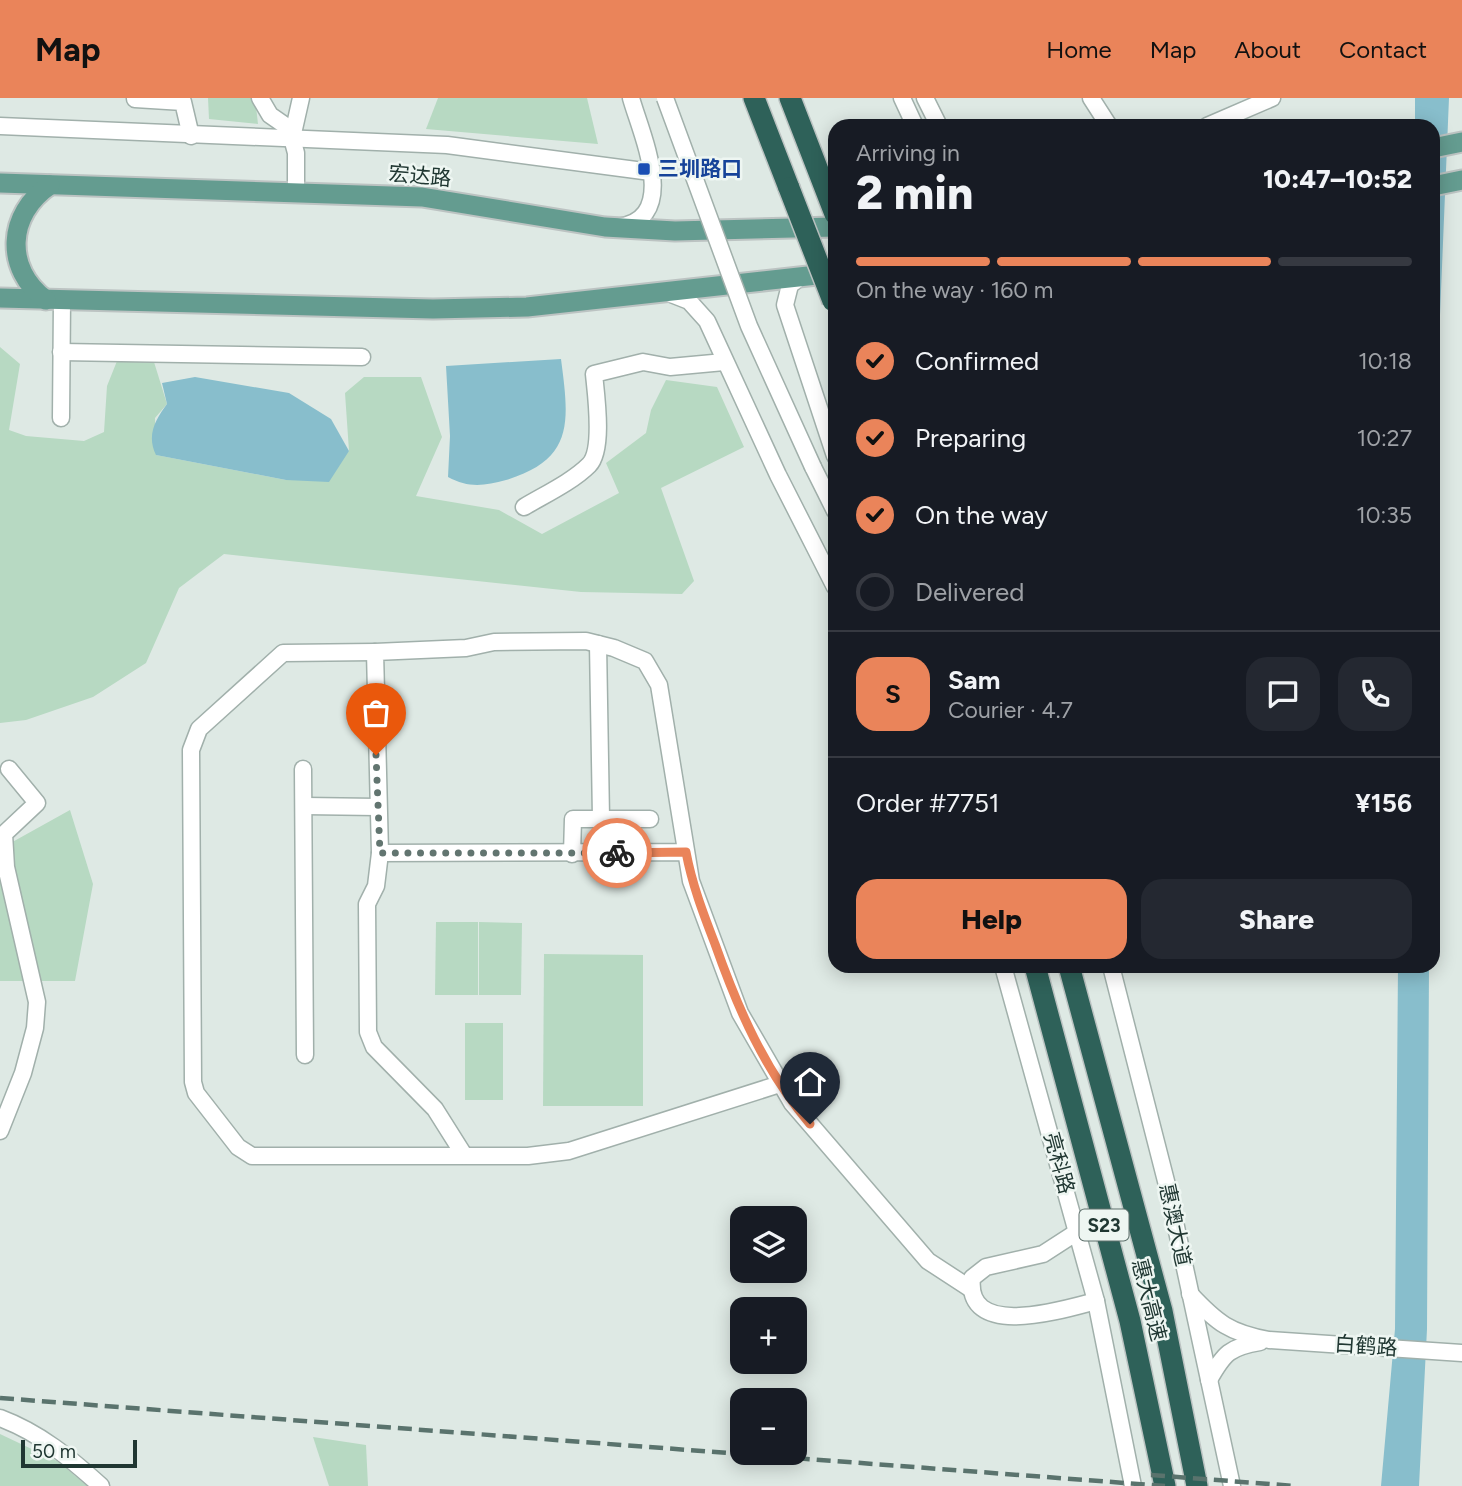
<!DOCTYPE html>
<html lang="en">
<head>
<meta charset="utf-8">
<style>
  body { margin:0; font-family:Figtree,"Noto Sans SC",sans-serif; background:#242831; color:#f1f3f6; height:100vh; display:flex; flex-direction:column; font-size:26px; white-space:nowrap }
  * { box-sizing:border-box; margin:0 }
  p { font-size:23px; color:#9ea1a6 }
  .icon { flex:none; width:38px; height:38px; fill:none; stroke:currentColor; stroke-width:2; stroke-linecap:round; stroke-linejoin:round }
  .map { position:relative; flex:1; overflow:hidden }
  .drawer { position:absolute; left:828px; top:21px; width:612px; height:854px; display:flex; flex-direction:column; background:#171b24; border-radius:21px; box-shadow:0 4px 18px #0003 }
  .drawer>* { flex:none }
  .tools { position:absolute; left:730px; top:1108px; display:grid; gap:14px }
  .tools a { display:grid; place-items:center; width:77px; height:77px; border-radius:14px; background:#171b24; box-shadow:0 4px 18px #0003; font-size:35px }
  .scale { position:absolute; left:21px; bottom:18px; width:116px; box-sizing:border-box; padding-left:7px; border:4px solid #203732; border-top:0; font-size:19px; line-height:24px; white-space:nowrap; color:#203732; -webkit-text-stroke:5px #eef6f2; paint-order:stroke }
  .pin { position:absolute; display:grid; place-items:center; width:60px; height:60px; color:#fff; margin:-72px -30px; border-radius:50% 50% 50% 0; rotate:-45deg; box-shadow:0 0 7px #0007 }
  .pin .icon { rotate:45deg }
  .courier { position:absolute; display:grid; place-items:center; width:70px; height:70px; margin:-35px; border:5px solid #ea845a; border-radius:50%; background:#fff; color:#222; box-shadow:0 2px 9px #0007 }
  .headline em { font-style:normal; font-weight:800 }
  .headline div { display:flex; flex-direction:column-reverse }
  .headline { display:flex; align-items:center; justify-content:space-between; height:119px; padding:0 28px }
  h1 { font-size:46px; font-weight:800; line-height:52px }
  .bar { display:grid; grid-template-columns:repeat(4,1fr); gap:10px 7px; align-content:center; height:84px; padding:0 28px }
  .bar i { height:9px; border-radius:5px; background:#363941 }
  .bar .current { background:#ea845a }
  .bar p { grid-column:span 4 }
  .line { display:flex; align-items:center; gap:18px; padding:0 28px; border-top:2px solid #363941 }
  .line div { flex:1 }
  .round { display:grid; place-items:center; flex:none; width:74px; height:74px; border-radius:21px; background:#242831 }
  ol { padding:0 28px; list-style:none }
  li { display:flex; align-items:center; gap:21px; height:77px }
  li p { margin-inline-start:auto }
  li .icon { padding:7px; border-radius:50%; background:#ea845a; color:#111; stroke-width:4 }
  li:last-child { color:#9ea1a6 }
  li i { width:38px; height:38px; border:4px solid #363941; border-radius:50% }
  .button { display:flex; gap:14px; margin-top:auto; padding:14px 28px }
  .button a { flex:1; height:80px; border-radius:21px; background:#ea845a; color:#111; font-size:28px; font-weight:800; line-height:80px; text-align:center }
  .button a+a { background:#242831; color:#f1f3f6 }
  header { display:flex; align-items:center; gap:42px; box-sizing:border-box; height:98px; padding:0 35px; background:#ea845a; color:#111 }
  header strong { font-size:33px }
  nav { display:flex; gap:38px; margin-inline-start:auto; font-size:24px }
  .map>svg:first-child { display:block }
  .green { fill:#b7d9c2 }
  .water { fill:#88becc }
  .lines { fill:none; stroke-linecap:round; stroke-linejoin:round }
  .minor-casing { stroke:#a1b0ab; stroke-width:19 }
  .major-casing { stroke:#bcc3c2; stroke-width:23 }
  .highway-casing { stroke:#bcc3c2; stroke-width:24 }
  .minor { stroke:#fff; stroke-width:16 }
  .major { stroke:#649c90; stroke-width:19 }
  .highway { stroke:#2e6159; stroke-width:21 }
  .rail { stroke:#5a736d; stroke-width:4.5; stroke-dasharray:14 7; stroke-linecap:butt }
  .minor-bridge-casing { stroke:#a1b0ab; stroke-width:19; stroke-linecap:butt }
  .highway-bridge-casing { stroke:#bcc3c2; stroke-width:24; stroke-linecap:butt }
  .minor-bridge { stroke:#fff; stroke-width:16 }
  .highway-bridge { stroke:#2e6159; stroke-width:21 }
  .done { stroke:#627570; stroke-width:7; stroke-dasharray:0 12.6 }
  .route { stroke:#ea845a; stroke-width:9 }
  .transit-dot { fill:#1a4fb4; stroke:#eef6f2; stroke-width:2.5 }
  .labels { text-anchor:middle; stroke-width:5; stroke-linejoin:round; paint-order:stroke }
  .shield { fill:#eef6f2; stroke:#5e706c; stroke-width:2 }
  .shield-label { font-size:19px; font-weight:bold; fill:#203732 }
  .transit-label { font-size:21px; font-weight:bold; fill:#164399; stroke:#eef6f2; text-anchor:start }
  .street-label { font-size:21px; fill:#203732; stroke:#eef6f2 }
</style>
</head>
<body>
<header>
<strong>Map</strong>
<nav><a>Home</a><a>Map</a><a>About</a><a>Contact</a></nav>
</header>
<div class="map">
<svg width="1462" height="1388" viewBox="0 0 1462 1388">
  <rect width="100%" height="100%" fill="#dee9e4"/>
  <g class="green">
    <polygon points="208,0 255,0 258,26 209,21"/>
    <polygon points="438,0 587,0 598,46 426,31"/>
    <polygon points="0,249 20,266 9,332 26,338 84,343 104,334 107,288 117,263 134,259 154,264 167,306 155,320 156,357 286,382 349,353 345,295 364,279 421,279 442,339 416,398 499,412 542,436 619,395 606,365 646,335 651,312 666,282 717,289 744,349 661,390 694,483 682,496 581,494 224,456 179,490 146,565 93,599 26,622 0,625"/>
    <polygon points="70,712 93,786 75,883 0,883 0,745 7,747"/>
    <polygon points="436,824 478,824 478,897 435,897"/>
    <polygon points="479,824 522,825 521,897 479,897"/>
    <polygon points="544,856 643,857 643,1008 543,1008"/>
    <rect x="465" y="925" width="38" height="77"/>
    <polygon points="0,1336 59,1364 87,1388 0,1388"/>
    <polygon points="313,1339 366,1347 368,1388 329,1388"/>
  </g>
  <g class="water">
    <polygon points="1415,0 1449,0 1433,386 1433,28 1415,28"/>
    <path d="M 561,261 C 569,323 575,361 506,382 C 484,388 468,390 448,379 L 450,338 L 446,268 Z"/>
    <path d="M 195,279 L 289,295 L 331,321 L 349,353 L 329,384 L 286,382 L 156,357 C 146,337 156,321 167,306 L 162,285 Z"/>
    <polygon points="1398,868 1429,868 1427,1231 1419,1388 1381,1388 1395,1231"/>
  </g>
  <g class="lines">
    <defs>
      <g id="minor">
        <polyline points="260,0 270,17 293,33"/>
        <polyline points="902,0 915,28"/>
        <polyline points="925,0 939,28"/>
        <polyline points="1091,0 1109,28"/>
        <polyline points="135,1 183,4 191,38"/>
        <polyline points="0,28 447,47 651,74"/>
        <polyline points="1207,28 1272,0"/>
        <polyline points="296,96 296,55 292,40 301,0"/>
        <path d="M 618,129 C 681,121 641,36 631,0"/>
        <polyline points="802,178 790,187 785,207 835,358"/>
        <polyline points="666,194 689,203 707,223 778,377 835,489"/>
        <polyline points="61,254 362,259"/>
        <polyline points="61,320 62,202"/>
        <polyline points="813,369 835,413"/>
        <path d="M 524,409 C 544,397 572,384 589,367 C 604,352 596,297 594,276 L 643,264 L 670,269 L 724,264"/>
        <polyline points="598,546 601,720"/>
        <polyline points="375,554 283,555 199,631 191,652 193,984 196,995 238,1049 252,1058 528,1058 569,1053 780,986"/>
        <polyline points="303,671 305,957"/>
        <polyline points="305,708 377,709"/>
        <polyline points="686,754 380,755 375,554 466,550 494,544 586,543 614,550 645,563 659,587 691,783 740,915 792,1005 928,1163 971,1191"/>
        <polyline points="380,755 376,788 367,806 368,934 374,949 435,1011 464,1057"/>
        <polyline points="572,756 573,721 650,721"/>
        <polyline points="1003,868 1096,1203 1133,1388"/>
        <polyline points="1111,868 1167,1087 1232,1388"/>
        <polyline points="0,1033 23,975 35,930 37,904 6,769 4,736 37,705 9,671"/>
        <path d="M 1077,1134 L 1043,1156 L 986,1169 L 972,1180 C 965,1242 1062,1212 1096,1203"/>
        <path d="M 1190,1196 C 1217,1225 1230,1235 1269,1242 L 1462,1255"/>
        <path d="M 1209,1282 C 1224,1255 1230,1249 1260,1244"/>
        <path d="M 0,1320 C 40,1335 70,1360 101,1388"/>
      </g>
      <g id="major">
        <polyline points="1433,50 1462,44"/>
        <polyline points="0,85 422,99 605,129 675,133 835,129"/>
        <polyline points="1433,88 1462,82"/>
        <polyline points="0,200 433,211 527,209 835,175"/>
        <path d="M 46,202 C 4,171 7,116 50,87"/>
      </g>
      <g id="highway">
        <polyline points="754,0 789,90"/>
        <polyline points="790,0 835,116"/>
        <polyline points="1035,868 1130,1223 1165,1388"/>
        <polyline points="1069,868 1162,1213 1197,1388"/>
      </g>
    </defs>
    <use href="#minor" class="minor-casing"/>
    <use href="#major" class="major-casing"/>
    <use href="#highway" class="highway-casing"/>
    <use href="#minor" class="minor"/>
    <use href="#major" class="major"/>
    <use href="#highway" class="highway"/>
    <g class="rail">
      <polyline points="0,1300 1165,1388"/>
      <polyline points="1151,1377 1295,1388"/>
    </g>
    <defs>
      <polyline id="minor-bridge" points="665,0 749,228 813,369"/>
      <polyline id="highway-bridge" points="789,90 833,203"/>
    </defs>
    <use href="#minor-bridge" class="minor-bridge-casing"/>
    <use href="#highway-bridge" class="highway-bridge-casing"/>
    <use href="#minor-bridge" class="minor-bridge"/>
    <use href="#highway-bridge" class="highway-bridge"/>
  </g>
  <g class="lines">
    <polyline class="done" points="376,657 380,755 617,755"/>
    <path class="route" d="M 617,755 L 686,754 C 692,786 703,815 715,846 C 738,911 765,973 810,1026"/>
  </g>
  <rect class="transit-dot" x="637" y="64" width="14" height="14" rx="3.5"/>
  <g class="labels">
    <rect class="shield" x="1079.5" y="1111.5" width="49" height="31" rx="5"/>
    <g class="shield-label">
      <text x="1104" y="1134">S23</text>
    </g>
    <g class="transit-label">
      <text x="658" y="78">三圳路口</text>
    </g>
    <g class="street-label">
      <text transform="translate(420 78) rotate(5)" y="7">宏达路</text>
      <text transform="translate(1059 1065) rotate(75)" y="7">亮科路</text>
      <text transform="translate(1175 1127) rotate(78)" y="7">惠澳大道</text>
      <text transform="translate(1149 1202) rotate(76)" y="7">惠大高速</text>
      <text transform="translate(1366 1248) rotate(4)" y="7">白鹤路</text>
    </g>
  </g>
</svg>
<div class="tools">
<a><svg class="icon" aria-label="layers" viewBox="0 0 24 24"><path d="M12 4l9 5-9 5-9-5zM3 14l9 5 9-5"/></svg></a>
<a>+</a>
<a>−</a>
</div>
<div class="scale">50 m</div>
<div class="pin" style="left:376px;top:657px;background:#ea580c"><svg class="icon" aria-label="bag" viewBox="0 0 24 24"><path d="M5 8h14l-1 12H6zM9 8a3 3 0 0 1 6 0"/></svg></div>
<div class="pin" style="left:810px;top:1026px;background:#1f2937"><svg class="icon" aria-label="home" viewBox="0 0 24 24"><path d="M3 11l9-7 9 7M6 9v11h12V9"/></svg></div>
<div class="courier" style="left:617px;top:755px"><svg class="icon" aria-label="bike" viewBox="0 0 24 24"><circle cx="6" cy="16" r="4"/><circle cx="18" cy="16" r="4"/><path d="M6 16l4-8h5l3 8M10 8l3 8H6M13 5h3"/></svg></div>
<section class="drawer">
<div class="headline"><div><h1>2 min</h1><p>Arriving in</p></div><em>10:47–10:52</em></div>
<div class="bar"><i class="current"></i><i class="current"></i><i class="current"></i><i></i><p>On the way · 160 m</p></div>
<ol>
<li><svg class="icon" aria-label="check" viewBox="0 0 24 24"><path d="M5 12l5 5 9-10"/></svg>Confirmed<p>10:18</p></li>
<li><svg class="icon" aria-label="check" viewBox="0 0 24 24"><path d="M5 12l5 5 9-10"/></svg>Preparing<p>10:27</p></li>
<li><svg class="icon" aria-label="check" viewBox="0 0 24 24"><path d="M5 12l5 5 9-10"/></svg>On the way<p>10:35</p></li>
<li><i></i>Delivered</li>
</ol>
<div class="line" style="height:126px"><b class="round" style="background:#ea845a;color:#111">S</b><div><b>Sam</b><p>Courier · 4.7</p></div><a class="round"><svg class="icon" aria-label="chat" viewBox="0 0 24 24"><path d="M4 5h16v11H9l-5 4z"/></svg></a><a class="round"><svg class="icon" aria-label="phone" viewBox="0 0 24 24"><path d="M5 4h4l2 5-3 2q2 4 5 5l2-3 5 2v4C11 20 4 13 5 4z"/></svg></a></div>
<div class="line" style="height:91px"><div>Order #7751</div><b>¥156</b></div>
<div class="button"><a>Help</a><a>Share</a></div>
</section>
</div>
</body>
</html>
